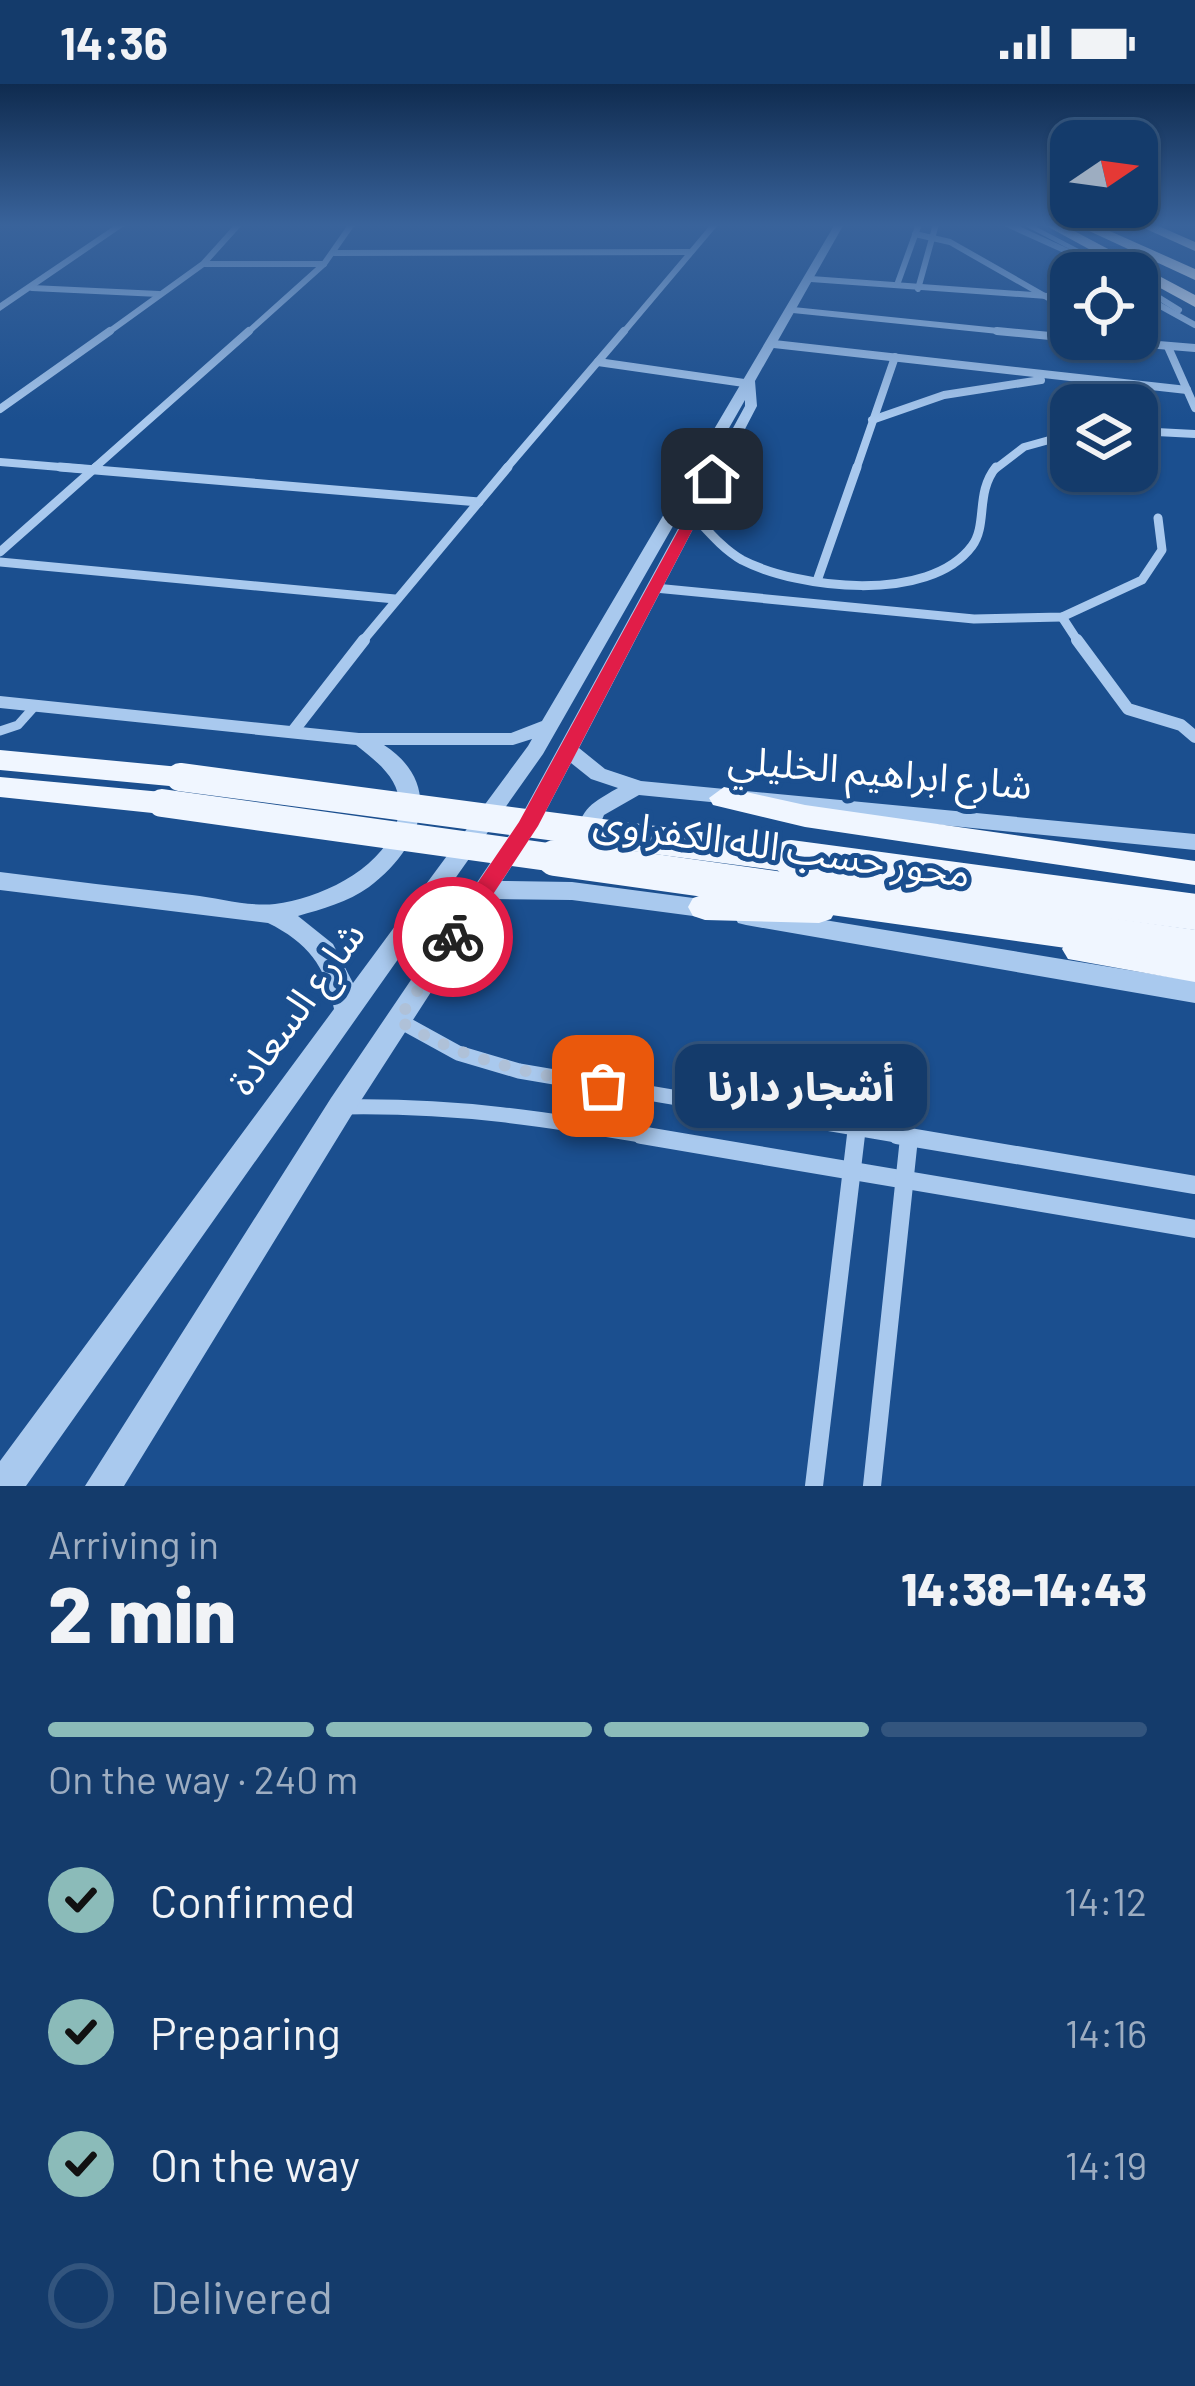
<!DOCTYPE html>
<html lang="en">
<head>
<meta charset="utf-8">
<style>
  body { margin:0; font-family:Barlow,"Noto Sans Arabic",sans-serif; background:#1d4271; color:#f1f3f6; height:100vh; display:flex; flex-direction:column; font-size:45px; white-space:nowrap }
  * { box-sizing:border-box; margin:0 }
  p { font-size:39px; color:#9dadc1 }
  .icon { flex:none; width:66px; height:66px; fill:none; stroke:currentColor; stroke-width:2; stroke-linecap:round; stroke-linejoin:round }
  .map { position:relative; height:1402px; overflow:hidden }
  .drawer { display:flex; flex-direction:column; background:#143b6b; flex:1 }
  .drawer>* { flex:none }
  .needle { width:78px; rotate:77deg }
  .buttons { position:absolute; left:1050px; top:36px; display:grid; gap:24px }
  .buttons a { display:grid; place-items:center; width:108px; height:108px; border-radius:24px; background:#143b6b; box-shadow:0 3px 9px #0004,0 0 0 3px #33557e; font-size:60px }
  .pin { position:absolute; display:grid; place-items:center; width:102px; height:102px; color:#fff; margin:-51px; border-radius:24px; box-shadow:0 6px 18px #0006 }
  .courier { position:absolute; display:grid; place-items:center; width:120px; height:120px; margin:-60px; border:9px solid #e11d48; border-radius:50%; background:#fff; color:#222; box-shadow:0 3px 15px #0007 }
  .bubble { position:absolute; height:84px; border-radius:24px; background:#143b6b; box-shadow:0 3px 9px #0004,0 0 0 3px #33557e; font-size:39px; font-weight:800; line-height:84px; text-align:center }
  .head em { font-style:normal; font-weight:800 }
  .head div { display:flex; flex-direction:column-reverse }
  .head { display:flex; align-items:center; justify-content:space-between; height:204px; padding:0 48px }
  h1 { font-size:78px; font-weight:800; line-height:90px }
  .bar { display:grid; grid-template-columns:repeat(4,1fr); gap:18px 12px; align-content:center; height:144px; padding:0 48px }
  .bar i { height:15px; border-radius:9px; background:#33557e }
  .bar .on { background:#8bbbb9 }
  .bar p { grid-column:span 4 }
  ol { padding:0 48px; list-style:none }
  li { display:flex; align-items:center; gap:36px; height:132px }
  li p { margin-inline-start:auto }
  li .icon { padding:12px; border-radius:50%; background:#8bbbb9; color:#111; stroke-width:4 }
  li:last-child { color:#9dadc1 }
  li i { width:66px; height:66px; border:6px solid #33557e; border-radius:50% }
  .status { display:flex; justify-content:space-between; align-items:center; height:84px; padding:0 60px; background:#143b6b; direction:ltr }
  .status svg { height:33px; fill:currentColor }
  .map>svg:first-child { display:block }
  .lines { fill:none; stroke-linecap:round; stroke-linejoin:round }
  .service-far1 { stroke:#a9c9ee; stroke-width:4.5 }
  .service { stroke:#a9c9ee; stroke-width:9 }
  .minor-far5 { stroke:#a9c9ee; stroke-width:6 }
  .minor-far4 { stroke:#a9c9ee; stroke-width:8 }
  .minor-far3 { stroke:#a9c9ee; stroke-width:9 }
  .minor-far2 { stroke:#a9c9ee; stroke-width:12 }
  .minor-far1 { stroke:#a9c9ee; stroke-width:15 }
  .minor { stroke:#a9c9ee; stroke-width:18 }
  .tertiary { fill:#a9c9ee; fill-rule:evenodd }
  .primary { fill:#f0f6ff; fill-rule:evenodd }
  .trunk { fill:#f8faff; fill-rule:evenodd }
  .motorway { fill:#fff; fill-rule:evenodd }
  .primary-bridge-far1 { stroke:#f0f6ff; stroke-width:28 }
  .primary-bridge { stroke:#f0f6ff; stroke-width:36 }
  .route { fill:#e11d48 }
  .done { stroke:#afc1d8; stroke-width:12; stroke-dasharray:0 21.6 }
  .labels { text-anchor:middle; stroke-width:10; stroke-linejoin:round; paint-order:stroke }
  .street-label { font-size:39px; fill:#fff; stroke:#1b4f8f }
</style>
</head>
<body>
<div class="status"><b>14:36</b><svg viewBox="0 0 49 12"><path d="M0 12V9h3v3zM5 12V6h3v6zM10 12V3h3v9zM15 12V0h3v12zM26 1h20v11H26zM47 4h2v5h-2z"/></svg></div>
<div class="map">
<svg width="1195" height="1402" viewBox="0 0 1195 1402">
  <rect width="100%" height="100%" fill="#1b4f8f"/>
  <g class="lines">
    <polyline class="service-far1" points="1026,140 1120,189"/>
    <polyline class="service" points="0,647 18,641 35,622"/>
    <g class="minor-far5">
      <polyline points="1007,140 1115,189"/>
      <polyline points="915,150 950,158 1071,227"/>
      <polyline points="334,169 689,168"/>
      <polyline points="205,180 324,180"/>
      <polyline points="811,195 1047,212"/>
      <polyline points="1137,200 1179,226"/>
      <polyline points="897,201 919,140"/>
      <polyline points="32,204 159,210"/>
      <polyline points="918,205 936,140"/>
      <polyline points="1137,209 1195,241"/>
      <polyline points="793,226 1027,250"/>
      <polyline points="106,250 203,180 239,140"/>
      <polyline points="246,250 324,180 352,140"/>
      <polyline points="622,250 715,140"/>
    </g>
    <g class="minor-far4">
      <polyline points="997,247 1071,254"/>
      <polyline points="1086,255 1195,264"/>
      <polyline points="774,260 1187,306"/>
      <polyline points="1168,263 1195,324"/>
      <polyline points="598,278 751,300"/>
      <polyline points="0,325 110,247"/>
      <polyline points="872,336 944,311 1041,296"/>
      <polyline points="1137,347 1195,350"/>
      <polyline points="0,378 96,386"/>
      <polyline points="92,386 249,247"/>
      <polyline points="505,386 624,247"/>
      <polyline points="856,386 895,273"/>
      <polyline points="994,386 1024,363 1071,350"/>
    </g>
    <g class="minor-far3">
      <polyline points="60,383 479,418"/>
      <path d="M 694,432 C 709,448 723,465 742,476 C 798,505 929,520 972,462 C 988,440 975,409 996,383"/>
      <polyline points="0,468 96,383"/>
      <polyline points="0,478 395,515"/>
      <polyline points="817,497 857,383"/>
      <polyline points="655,504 974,535 1062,533 1142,496 1162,466 1158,434"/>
      <polyline points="1062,533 1079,559"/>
      <polyline points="361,559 508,383"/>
    </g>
    <g class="minor-far2">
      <polyline points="1077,556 1128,625 1181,641 1195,653"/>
      <polyline points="294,646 364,556"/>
    </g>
    <g class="minor-far1">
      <polyline points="398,936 458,969 519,987 914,1054"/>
      <path d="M 343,1023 C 458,1021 546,1035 659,1054"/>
      <polyline points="856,1054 857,1045"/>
    </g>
    <g class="minor">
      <polyline points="641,1051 1195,1145"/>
      <polyline points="897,1051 1195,1101"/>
      <polyline points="814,1402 856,1051"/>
      <polyline points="872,1402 909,1054"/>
    </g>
    <g class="tertiary">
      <polygon points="117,140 127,140 0,227 0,219"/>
      <path d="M 835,140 L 844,140 L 755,297 L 757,322 L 579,664 L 605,685 L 641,697 L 1195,750 L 1195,766 L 639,711 L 604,731 L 590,765 L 574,765 L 571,759 C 585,724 584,723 618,704 L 591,695 L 571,679 L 538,742 L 502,797 L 572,798 L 716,817 L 724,820 L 728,826 L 724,832 L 716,835 L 572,816 L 491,815 L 351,1032 L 124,1402 L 85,1402 L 331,1014 L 518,738 L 745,322 L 745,316 L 543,670 L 26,1402 L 0,1402 L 0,1377 L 334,925 C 326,882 307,858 268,839 L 0,806 L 0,788 C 64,796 128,804 192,811 C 218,814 250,823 275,820 C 318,815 378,787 395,744 C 410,703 384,683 356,661 L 0,624 L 0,612 L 359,649 L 511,649 L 542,637 ZM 532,655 L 528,662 L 353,899 L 333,860 L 298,832 C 322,825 348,818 369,803 C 419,766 447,702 384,661 L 513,661 Z"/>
      <polygon points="746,823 1195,897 1195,919 746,841 738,839 734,832 738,825"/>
    </g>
    <g class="primary">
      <polygon points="0,666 180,683 195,693 180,703 0,686"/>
      <polygon points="0,693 162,708 173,711 177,719 173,727 162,730 0,713"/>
      <polygon points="724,703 805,721 1195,777 1195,801 805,743 713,721 709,714"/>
      <polygon points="705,810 819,813 831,817 836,826 831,835 819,839 705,836 693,832 688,823 693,814"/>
      <polygon points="1080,851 1195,870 1195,898 1068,875 1062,865 1068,855"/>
    </g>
    <g class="trunk">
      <polygon points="1043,140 1061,140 1195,211 1195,223"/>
      <polygon points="1135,140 1154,140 1195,158 1195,167"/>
    </g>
    <polygon class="motorway" points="1074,140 1094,140 1195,185 1195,196"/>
    <g class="primary-bridge-far1">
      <polyline points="180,693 813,777"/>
      <polyline points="162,719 577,777"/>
    </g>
    <g class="primary-bridge">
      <polyline points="555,774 1195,864"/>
      <polyline points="791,774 1195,828"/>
    </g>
  </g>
  <linearGradient id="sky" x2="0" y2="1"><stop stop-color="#0f2b4f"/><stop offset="0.42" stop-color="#39639b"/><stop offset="1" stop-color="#39639b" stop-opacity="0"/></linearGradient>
  <rect width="1195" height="336" fill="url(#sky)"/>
  <polygon class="route" points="708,392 719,395 538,742 461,859 445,859 445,847 519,738"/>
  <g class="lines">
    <path class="done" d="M 453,853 L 398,936 C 463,977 529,989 603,1002"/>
  </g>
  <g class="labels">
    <g class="street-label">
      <text transform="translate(880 688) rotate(5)" y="14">شارع ابراهيم الخليلي</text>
      <text transform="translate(782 763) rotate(8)" y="14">محور حسب الله الكفراوى</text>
      <text transform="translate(296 924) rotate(-54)" y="14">شارع السعادة</text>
    </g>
  </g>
</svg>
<div class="buttons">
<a><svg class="needle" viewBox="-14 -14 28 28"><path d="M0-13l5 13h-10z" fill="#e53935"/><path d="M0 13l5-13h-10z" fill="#9dadc1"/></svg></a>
<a><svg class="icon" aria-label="locate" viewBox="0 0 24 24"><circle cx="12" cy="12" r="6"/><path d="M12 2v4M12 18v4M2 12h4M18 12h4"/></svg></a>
<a><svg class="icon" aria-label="layers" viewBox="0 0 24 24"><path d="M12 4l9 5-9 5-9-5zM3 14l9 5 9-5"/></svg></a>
</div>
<div class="pin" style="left:603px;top:1002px;background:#ea580c"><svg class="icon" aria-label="bag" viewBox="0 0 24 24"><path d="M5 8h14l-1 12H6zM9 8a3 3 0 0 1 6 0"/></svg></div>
<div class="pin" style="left:712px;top:395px;background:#1f2937"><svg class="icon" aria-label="home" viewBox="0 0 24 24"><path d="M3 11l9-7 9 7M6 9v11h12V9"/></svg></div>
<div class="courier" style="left:453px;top:853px"><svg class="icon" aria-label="bike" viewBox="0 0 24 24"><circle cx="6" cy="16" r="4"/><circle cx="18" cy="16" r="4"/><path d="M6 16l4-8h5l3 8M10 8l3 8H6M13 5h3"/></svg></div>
<div class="bubble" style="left:675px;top:960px;width:252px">أشجار دارنا</div>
</div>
<section class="drawer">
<div class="head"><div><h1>2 min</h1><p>Arriving in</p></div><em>14:38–14:43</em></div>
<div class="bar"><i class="on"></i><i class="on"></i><i class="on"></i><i></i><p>On the way · 240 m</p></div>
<ol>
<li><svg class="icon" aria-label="check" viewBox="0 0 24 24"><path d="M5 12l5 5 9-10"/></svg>Confirmed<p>14:12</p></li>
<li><svg class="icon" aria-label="check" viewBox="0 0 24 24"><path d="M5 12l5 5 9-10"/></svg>Preparing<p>14:16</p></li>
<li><svg class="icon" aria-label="check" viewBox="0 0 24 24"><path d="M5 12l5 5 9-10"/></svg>On the way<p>14:19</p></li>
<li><i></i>Delivered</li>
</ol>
</section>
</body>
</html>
